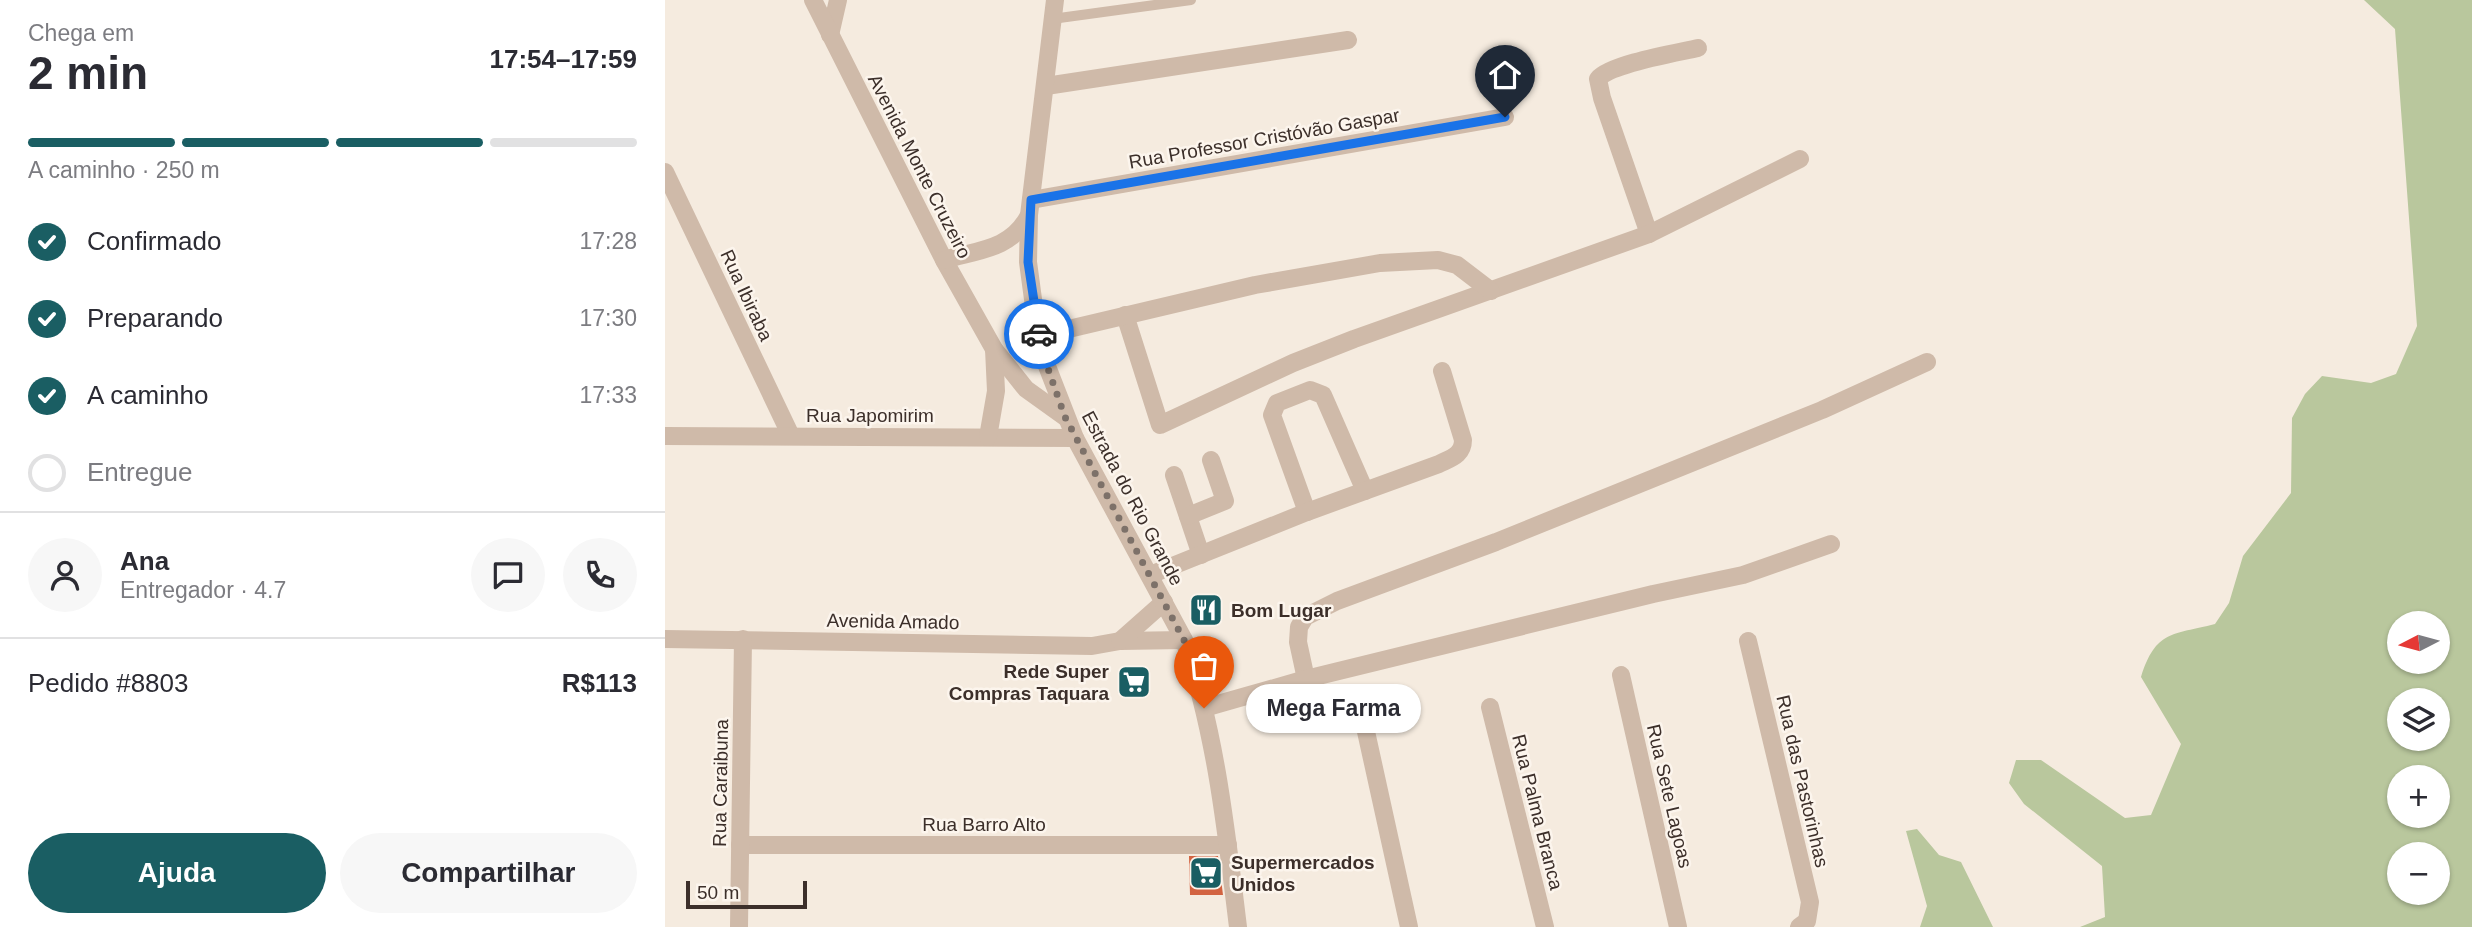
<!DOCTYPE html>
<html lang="pt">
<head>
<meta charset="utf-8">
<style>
  body { margin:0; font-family:Helvetica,sans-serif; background:#f7f7f7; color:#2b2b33; height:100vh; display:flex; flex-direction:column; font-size:26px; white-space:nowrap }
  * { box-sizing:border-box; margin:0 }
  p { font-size:23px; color:#7c7c81 }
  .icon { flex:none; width:38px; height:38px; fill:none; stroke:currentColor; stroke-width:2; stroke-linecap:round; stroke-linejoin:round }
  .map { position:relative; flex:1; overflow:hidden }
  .sheet { display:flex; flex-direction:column; background:#fff; width:665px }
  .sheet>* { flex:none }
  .needle { width:46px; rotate:264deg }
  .buttons { position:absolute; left:1722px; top:611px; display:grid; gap:14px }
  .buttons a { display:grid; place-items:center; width:63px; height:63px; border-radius:50%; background:#fff; box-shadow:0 2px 5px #0004; font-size:35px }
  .scale { position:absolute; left:21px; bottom:18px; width:121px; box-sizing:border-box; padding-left:7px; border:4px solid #3c2f2a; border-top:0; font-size:19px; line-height:24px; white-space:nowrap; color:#3c2f2a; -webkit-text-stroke:5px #fcf5ed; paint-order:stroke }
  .pin { position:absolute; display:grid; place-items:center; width:60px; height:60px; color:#fff; margin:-72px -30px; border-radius:50% 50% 50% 0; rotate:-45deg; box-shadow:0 0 7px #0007 }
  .pin .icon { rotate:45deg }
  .courier { position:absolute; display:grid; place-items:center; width:70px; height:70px; margin:-35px; border:5px solid #1a73e8; border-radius:50%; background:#fff; color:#222; box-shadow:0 2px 9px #0007 }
  .bubble { position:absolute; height:49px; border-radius:24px; background:#fff; box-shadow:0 2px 5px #0004; font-size:23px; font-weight:800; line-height:49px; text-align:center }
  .head em { font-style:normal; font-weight:800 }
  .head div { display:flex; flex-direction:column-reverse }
  .head { display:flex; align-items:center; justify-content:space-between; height:119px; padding:0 28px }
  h1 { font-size:46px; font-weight:800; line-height:52px }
  .bar { display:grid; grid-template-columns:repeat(4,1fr); gap:10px 7px; align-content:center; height:84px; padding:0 28px }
  .bar i { height:9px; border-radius:5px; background:#e1e1e2 }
  .bar .on { background:#1a5e63 }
  .bar p { grid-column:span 4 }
  .line { display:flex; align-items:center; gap:18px; padding:0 28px; border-top:2px solid #e1e1e2 }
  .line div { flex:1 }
  .round { display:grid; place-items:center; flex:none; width:74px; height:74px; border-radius:37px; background:#f7f7f7 }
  ol { padding:0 28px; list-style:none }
  li { display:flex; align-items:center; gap:21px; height:77px }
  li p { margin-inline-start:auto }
  li .icon { padding:7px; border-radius:50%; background:#1a5e63; color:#fff; stroke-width:4 }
  li:last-child { color:#7c7c81 }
  li i { width:38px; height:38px; border:4px solid #e1e1e2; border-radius:50% }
  .button { display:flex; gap:14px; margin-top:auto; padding:14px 28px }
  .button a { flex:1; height:80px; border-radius:42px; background:#1a5e63; color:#fff; font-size:28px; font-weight:800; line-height:80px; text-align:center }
  .button a+a { background:#f7f7f7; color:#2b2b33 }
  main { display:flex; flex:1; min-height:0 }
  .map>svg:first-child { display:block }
  .green { fill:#b9c79d; fill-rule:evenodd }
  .building { fill:#d26341 }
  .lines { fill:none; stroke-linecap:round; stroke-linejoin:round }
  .service { stroke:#cfbaa9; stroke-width:10 }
  .minor { stroke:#cfbaa9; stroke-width:18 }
  .tertiary { stroke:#cfbaa9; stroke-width:18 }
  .done { stroke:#7d7169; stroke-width:7; stroke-dasharray:0 12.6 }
  .route { stroke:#1a73e8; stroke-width:9 }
  .labels { text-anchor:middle; stroke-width:5; stroke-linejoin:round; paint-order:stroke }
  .street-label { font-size:19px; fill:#3c2f2a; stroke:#fcf5ed }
  .poi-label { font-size:19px; font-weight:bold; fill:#3c2f2a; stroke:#fcf5ed; text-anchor:start }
</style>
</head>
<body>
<main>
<section class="sheet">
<div class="head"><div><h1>2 min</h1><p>Chega em</p></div><em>17:54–17:59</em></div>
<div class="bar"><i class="on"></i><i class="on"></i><i class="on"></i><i></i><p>A caminho · 250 m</p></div>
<ol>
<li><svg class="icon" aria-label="check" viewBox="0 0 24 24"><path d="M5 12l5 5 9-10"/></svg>Confirmado<p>17:28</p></li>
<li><svg class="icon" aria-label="check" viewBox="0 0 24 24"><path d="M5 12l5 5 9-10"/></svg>Preparando<p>17:30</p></li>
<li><svg class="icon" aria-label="check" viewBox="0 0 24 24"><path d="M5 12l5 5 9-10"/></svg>A caminho<p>17:33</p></li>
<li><i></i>Entregue</li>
</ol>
<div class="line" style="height:126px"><a class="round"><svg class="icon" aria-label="person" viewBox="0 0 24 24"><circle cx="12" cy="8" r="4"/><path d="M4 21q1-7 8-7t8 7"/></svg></a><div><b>Ana</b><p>Entregador · 4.7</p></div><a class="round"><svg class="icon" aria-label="chat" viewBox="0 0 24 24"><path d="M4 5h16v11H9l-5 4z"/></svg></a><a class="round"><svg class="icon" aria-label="phone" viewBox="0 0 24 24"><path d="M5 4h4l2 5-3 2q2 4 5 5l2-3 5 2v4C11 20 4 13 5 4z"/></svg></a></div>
<div class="line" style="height:91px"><div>Pedido #8803</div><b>R$113</b></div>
<div class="button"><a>Ajuda</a><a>Compartilhar</a></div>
</section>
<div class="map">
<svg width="1807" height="927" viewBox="0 0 1807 927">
  <rect width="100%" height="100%" fill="#f5ebdf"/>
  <g class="green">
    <path d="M 1699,0 L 1807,0 L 1807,927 L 1415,927 L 1440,917 L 1437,866 L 1359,804 L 1344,783 L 1351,760 L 1376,760 L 1460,818 L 1486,815 L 1516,744 L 1476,677 C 1491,630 1507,635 1550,624 L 1564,603 L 1578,556 L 1626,493 L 1627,418 L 1640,394 L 1657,376 L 1706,383 L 1731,374 L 1752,326 L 1730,29 ZM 1734,623 L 1773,623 L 1773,662 L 1734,662 ZM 1734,700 L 1773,700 L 1773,738 L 1734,738 ZM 1734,777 L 1773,777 L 1773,816 L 1734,816 ZM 1734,854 L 1773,854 L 1773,892 L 1734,892 Z"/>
    <polygon points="1252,829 1274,855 1296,862 1328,927 1255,927 1262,906 1241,831"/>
  </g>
  <polygon class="building" points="524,856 553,856 558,895 525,895"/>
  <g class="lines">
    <polyline class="service" points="387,19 526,0"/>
    <g class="minor">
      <polyline points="165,35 173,0"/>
      <polyline points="381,86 683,40"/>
      <polyline points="0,172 126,436"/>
      <polyline points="366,200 840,117"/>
      <path d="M 984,234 L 937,98 L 933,79 C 945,64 1011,53 1033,48"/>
      <polyline points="460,315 495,425 628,363 689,339 984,234 1135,159"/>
      <polyline points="374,336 590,285 715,263 773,260 792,265 826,291"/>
      <polyline points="0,436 410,438"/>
      <polyline points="509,475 536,555"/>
      <polyline points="642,512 607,415 612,403 645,390 658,395 700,491"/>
      <polyline points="523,516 560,501 546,460"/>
      <path d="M 485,575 L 642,512 L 774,464 C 786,458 798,455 798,440 L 777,371"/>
      <polyline points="0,639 427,646 455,641 519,640"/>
      <polyline points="455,641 499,602"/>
      <polyline points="1083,641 1145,902 1142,921 1134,927"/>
      <polyline points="956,675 1013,927"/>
      <polyline points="641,679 633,642 634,627 640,617 672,601 831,542 1157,410 1262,362"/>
      <polyline points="825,707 880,927"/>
      <polyline points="539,708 641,679 988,594 1078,575 1166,544"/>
      <polyline points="700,727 744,927"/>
      <polyline points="75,845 563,845"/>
      <polyline points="74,927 78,639"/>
    </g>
    <g class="tertiary">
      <polyline points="148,0 279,260 329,349 361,389 400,417"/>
      <path d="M 390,0 L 364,215 L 363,262 L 370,314 L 380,361 L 410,438 L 519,640 C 551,734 561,829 573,927"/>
      <path d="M 279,260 C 312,250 345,250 363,217"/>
      <polyline points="323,437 331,391 329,349"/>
    </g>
  </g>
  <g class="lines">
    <polyline class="done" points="374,334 380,360 400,417 519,640 539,708"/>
    <polyline class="route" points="374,334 363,262 366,200 840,117"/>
  </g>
  <defs>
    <symbol id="restaurant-square" viewBox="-11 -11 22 22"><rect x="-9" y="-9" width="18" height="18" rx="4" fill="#1a5e63" stroke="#fcf5ed"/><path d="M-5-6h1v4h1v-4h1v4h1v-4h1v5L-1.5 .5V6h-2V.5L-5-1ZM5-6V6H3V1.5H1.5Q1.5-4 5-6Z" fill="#fff"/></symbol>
    <symbol id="supermarket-square" viewBox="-11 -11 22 22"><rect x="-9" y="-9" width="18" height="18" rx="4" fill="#1a5e63" stroke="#fcf5ed"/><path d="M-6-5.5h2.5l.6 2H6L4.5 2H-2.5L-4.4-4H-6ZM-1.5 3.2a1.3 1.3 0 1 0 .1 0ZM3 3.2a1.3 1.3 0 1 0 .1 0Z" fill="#fff"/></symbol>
  </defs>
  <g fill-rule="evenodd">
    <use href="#restaurant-square" x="522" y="591" width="38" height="38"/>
    <use href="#supermarket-square" x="450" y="663" width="38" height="38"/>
    <use href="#supermarket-square" x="522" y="854" width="38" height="38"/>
  </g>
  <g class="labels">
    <g class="street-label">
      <text transform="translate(599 138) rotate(-10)" y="7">Rua Professor Cristóvão Gaspar</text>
      <text transform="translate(255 166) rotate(63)" y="7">Avenida Monte Cruzeiro</text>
      <text transform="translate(82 295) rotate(65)" y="7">Rua Ibiraba</text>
      <text x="205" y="422">Rua Japomirim</text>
      <text transform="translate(468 498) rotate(62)" y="7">Estrada do Rio Grande</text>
      <text transform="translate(228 621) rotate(1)" y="7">Avenida Amado</text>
      <text transform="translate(1138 781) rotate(77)" y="7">Rua das Pastorinhas</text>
      <text transform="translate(55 783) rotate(-89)" y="7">Rua Caraibuna</text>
      <text transform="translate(1005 796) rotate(77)" y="7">Rua Sete Lagoas</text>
      <text transform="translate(873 812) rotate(76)" y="7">Rua Palma Branca</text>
      <text x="319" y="831">Rua Barro Alto</text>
    </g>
    <g class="poi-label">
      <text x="566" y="617">Bom Lugar</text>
      <text x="444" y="678" text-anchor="end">Rede Super<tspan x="444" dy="22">Compras Taquara</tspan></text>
      <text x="566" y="869">Supermercados<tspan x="566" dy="22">Unidos</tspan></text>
    </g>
  </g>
</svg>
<div class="buttons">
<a><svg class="needle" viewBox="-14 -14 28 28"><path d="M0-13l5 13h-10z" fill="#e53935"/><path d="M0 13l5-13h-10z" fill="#7c7c81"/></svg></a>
<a><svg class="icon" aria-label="layers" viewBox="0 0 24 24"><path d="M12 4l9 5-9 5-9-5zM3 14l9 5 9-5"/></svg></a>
<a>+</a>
<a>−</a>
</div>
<div class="scale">50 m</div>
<div class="pin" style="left:539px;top:708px;background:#ea580c"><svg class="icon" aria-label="bag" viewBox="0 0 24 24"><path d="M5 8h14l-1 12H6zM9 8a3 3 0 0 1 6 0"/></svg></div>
<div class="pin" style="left:840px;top:117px;background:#1f2937"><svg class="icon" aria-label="home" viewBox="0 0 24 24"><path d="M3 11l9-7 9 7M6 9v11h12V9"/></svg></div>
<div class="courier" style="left:374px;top:334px"><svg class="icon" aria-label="car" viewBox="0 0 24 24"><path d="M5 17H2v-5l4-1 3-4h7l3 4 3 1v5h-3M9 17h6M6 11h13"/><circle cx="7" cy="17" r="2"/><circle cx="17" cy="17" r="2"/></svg></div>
<div class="bubble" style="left:581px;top:684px;width:175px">Mega Farma</div>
</div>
</main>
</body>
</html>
